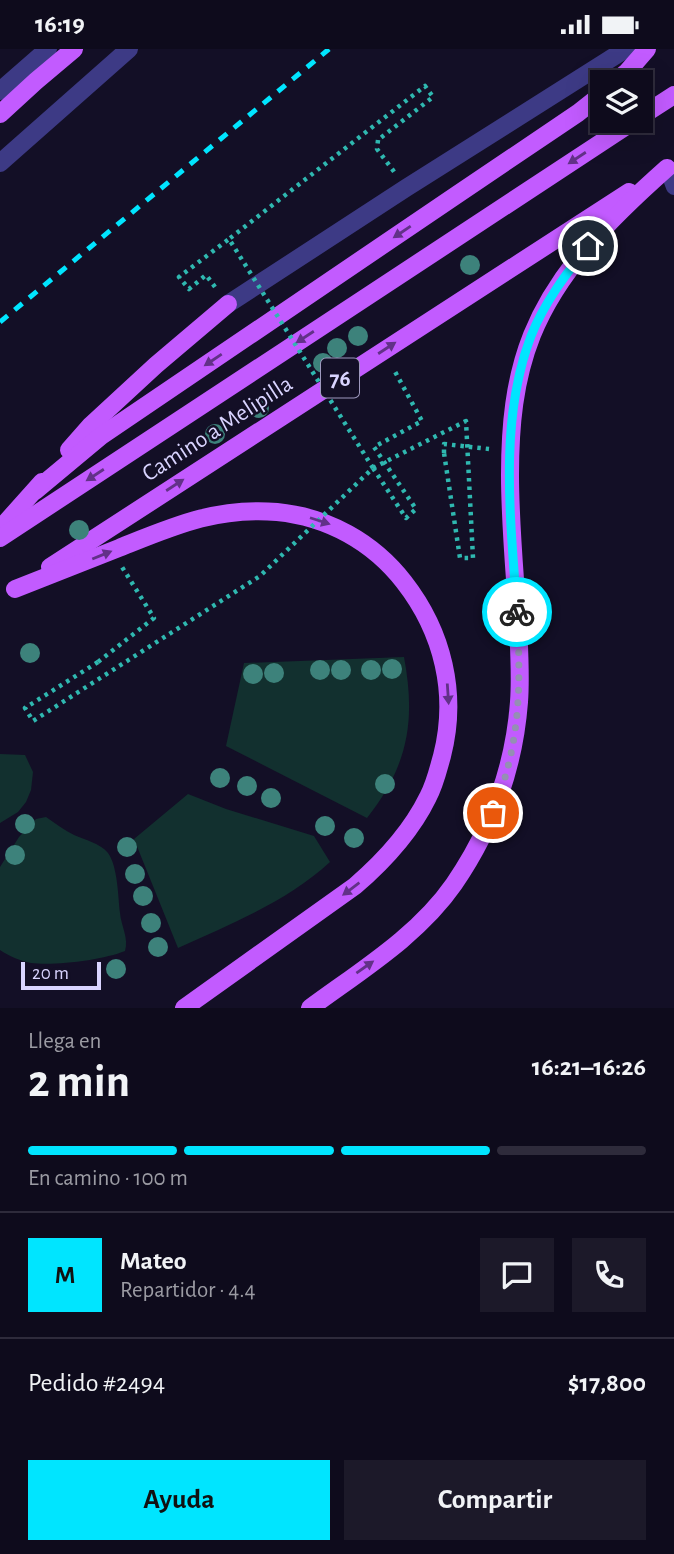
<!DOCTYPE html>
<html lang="es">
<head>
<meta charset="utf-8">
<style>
  body { margin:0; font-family:"Alegreya Sans",sans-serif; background:#1c1929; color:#f1f3f6; height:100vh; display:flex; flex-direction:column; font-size:26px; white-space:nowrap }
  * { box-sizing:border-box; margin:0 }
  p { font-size:23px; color:#9b9ba3 }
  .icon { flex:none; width:38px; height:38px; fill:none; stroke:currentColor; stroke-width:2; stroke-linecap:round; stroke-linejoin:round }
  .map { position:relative; height:959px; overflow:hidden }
  .details { display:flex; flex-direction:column; background:#0e0b1c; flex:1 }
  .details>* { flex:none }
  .fabs { position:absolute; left:590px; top:21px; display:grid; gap:14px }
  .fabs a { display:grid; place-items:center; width:63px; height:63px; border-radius:0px; background:#0e0b1c; box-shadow:0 7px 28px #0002,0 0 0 2px #2e2b3b; font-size:35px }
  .scale { position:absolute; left:21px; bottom:18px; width:80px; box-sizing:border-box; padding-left:7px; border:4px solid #d9d4ff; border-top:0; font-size:19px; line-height:24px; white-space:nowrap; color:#d9d4ff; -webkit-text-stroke:5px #130f26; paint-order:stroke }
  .pin { position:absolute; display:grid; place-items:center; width:60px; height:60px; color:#fff; margin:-30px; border:4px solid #fff; border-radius:50%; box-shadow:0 2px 7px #0007 }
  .courier { position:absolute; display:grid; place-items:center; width:70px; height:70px; margin:-35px; border:5px solid #00e5ff; border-radius:50%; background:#fff; color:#222; box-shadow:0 2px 9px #0007 }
  .overview em { font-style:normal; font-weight:600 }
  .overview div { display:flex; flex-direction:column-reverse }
  .overview { display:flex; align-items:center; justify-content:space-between; height:119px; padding:0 28px }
  h1 { font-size:46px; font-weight:600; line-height:52px }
  .bar { display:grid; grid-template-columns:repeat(4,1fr); gap:10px 7px; align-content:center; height:84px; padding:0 28px }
  .bar i { height:9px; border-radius:5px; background:#2e2b3b }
  .bar .selected { background:#00e5ff }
  .bar p { grid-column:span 4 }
  .line { display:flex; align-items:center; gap:18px; padding:0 28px; border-top:2px solid #2e2b3b }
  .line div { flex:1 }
  .round { display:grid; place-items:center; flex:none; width:74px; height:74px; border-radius:0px; background:#1c1929 }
  .button { display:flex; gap:14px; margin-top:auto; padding:14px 28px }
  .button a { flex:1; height:80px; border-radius:0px; background:#00e5ff; color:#111; font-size:28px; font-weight:600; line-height:80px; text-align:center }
  .button a+a { background:#1c1929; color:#f1f3f6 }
  .status { display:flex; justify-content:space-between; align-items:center; height:49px; padding:0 35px; background:#0e0b1c; direction:ltr }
  .status svg { height:19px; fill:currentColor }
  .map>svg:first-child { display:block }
  .green { fill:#12302f }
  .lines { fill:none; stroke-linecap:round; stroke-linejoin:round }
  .path { stroke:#2fb8b0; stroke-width:4.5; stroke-dasharray:3.5 5; stroke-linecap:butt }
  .lane { stroke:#3d3a85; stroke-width:16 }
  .street { stroke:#3d3a85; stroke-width:18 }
  .primary { stroke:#c25bff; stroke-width:18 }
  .rail { stroke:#00e5ff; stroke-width:5; stroke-dasharray:10 9; stroke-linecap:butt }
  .path-bridge { stroke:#2fb8b0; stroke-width:4.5; stroke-dasharray:3.5 5; stroke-linecap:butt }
  .tree { fill:#3d827b }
  .oneway { fill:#623188 }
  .done { stroke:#948fb3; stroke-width:7; stroke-dasharray:0 12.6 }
  .route { stroke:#00e5ff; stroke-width:9 }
  .labels { text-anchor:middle; stroke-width:5; stroke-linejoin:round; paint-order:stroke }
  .shield { fill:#130f26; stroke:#9e99be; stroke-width:2 }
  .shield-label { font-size:23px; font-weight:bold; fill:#d9d4ff }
  .street-label { font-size:24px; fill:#d9d4ff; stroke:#130f26 }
</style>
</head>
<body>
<div class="status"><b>16:19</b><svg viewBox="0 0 49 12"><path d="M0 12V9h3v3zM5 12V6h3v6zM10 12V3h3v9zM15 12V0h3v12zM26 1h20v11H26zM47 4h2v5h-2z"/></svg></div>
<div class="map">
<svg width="674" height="959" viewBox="0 0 674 959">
  <rect width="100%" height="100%" fill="#130f26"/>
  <g class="green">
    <path d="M 404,608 C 416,672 408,717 367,769 L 226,697 L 244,614 Z"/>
    <polygon points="0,705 25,706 33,723 31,741 26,753 18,763 0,774"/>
    <path d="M 188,745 L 226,760 L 314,787 L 330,813 C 288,852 231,875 178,899 L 134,790 Z"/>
    <path d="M 46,768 C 55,774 64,781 74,786 C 85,791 100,794 108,804 C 118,818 118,848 120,864 C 121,877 129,889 125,902 C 103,911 55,917 31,914 C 20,912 9,907 0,901 L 0,818 L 19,788 L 36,770 Z"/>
  </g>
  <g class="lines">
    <g class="path">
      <polyline points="378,91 377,100 395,124"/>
      <polyline points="215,238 206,226 189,240 179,228 229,190"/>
      <polyline points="444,404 444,395 489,400"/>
      <polyline points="373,419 406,469 416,460 374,398 422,372 393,319"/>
      <polyline points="98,613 154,569 122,518"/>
    </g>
    <polyline class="lane" points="667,119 674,138"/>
    <g class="street">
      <polyline points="0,42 48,0"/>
      <polyline points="0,114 129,0"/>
      <polyline points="228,255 406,139 626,0"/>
    </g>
    <g class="primary">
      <polyline points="615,33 627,23 647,0"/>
      <polyline points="0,65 36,32 74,0"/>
      <polyline points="640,68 674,46"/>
      <polyline points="69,401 91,376 156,316 228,255"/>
      <polyline points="35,442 101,387 458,145 578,64 602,45"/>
      <polyline points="0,480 42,433"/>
      <polyline points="0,489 634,72"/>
      <polyline points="50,518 629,143"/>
      <path d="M 15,540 C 50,526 84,513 119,499 C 174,477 216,458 277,463 C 328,468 373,493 404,533 C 443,583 458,645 442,707 C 438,721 435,735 428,748 C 411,783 384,812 355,837 L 184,959"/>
      <path d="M 310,959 C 360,922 418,887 454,835 C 491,781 514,719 519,653 C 521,627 519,600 518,574 C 515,525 510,476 510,426 C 510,378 514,331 532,286 C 559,219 614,166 667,119"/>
    </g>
    <polyline class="rail" points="0,273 329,0"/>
    <g class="path-bridge">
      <polyline points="373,419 229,190 425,37 433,48 378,91"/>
      <polyline points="98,613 25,659 33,672 260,527 373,419 466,372 473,509 460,509 444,404"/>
    </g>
  </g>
  <g class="tree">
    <circle cx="470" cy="216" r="10"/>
    <circle cx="358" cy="287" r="10"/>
    <circle cx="337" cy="299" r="10"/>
    <circle cx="323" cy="314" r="10"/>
    <circle cx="259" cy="359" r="10"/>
    <circle cx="215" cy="385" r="10"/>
    <circle cx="79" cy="481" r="10"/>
    <circle cx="30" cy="604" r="10"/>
    <circle cx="392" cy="620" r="10"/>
    <circle cx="320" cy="621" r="10"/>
    <circle cx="341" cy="621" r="10"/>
    <circle cx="371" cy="621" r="10"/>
    <circle cx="274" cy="624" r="10"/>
    <circle cx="253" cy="625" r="10"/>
    <circle cx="220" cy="729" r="10"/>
    <circle cx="385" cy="735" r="10"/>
    <circle cx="247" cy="737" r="10"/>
    <circle cx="271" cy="749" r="10"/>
    <circle cx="25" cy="775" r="10"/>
    <circle cx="325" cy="777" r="10"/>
    <circle cx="354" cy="789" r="10"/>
    <circle cx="127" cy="798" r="10"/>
    <circle cx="15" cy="806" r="10"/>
    <circle cx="135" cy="825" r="10"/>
    <circle cx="143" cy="847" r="10"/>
    <circle cx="151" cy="874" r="10"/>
    <circle cx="158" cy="898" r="10"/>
    <circle cx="116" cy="920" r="10"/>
  </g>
  <defs><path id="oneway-solid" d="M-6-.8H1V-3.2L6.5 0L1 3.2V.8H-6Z" transform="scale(1.75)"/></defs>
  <g class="oneway">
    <use href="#oneway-solid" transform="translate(577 109) rotate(147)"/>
    <use href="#oneway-solid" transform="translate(402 183) rotate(146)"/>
    <use href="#oneway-solid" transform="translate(305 288) rotate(147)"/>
    <use href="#oneway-solid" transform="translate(387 299) rotate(-33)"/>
    <use href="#oneway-solid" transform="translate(213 311) rotate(146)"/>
    <use href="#oneway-solid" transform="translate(95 426) rotate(147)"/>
    <use href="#oneway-solid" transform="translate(175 436) rotate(-33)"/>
    <use href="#oneway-solid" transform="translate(320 472) rotate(18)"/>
    <use href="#oneway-solid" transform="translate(102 506) rotate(-22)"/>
    <use href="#oneway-solid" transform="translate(448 645) rotate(86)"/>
    <use href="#oneway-solid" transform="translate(351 840) rotate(143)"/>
    <use href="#oneway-solid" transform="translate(365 918) rotate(-35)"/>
  </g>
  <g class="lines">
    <path class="done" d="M 493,764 C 521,692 521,639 517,563"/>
    <path class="route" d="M 517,563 C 511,473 498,373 531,287 C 544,254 566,225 588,197"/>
  </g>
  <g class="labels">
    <rect class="shield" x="321" y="309.5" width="38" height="39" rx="5"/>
    <g class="shield-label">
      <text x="340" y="337">76</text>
    </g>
    <g class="street-label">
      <text transform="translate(217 379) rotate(-33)" y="8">Camino a Melipilla</text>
    </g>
  </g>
</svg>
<div class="fabs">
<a><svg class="icon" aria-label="layers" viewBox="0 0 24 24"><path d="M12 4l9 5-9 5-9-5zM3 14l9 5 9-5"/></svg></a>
</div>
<div class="scale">20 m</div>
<div class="pin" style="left:493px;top:764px;background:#ea580c"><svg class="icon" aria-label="bag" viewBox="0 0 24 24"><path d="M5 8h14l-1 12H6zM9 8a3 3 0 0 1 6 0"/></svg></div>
<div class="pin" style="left:588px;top:197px;background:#1f2937"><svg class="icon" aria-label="home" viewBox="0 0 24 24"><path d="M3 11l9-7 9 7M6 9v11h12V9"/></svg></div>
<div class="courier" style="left:517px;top:563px"><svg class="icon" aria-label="bike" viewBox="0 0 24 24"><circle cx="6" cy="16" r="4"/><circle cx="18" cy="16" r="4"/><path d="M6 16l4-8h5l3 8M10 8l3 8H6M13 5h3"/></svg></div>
</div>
<section class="details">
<div class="overview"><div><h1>2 min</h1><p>Llega en</p></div><em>16:21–16:26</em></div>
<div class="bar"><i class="selected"></i><i class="selected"></i><i class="selected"></i><i></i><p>En camino · 100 m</p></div>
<div class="line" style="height:126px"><b class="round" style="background:#00e5ff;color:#111">M</b><div><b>Mateo</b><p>Repartidor · 4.4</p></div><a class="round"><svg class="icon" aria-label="chat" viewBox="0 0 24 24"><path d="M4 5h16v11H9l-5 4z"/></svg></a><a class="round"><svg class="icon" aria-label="phone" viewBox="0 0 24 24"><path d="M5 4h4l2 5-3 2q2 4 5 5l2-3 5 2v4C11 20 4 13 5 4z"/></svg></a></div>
<div class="line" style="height:91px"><div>Pedido #2494</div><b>$17,800</b></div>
<div class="button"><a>Ayuda</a><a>Compartir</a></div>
</section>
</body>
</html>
